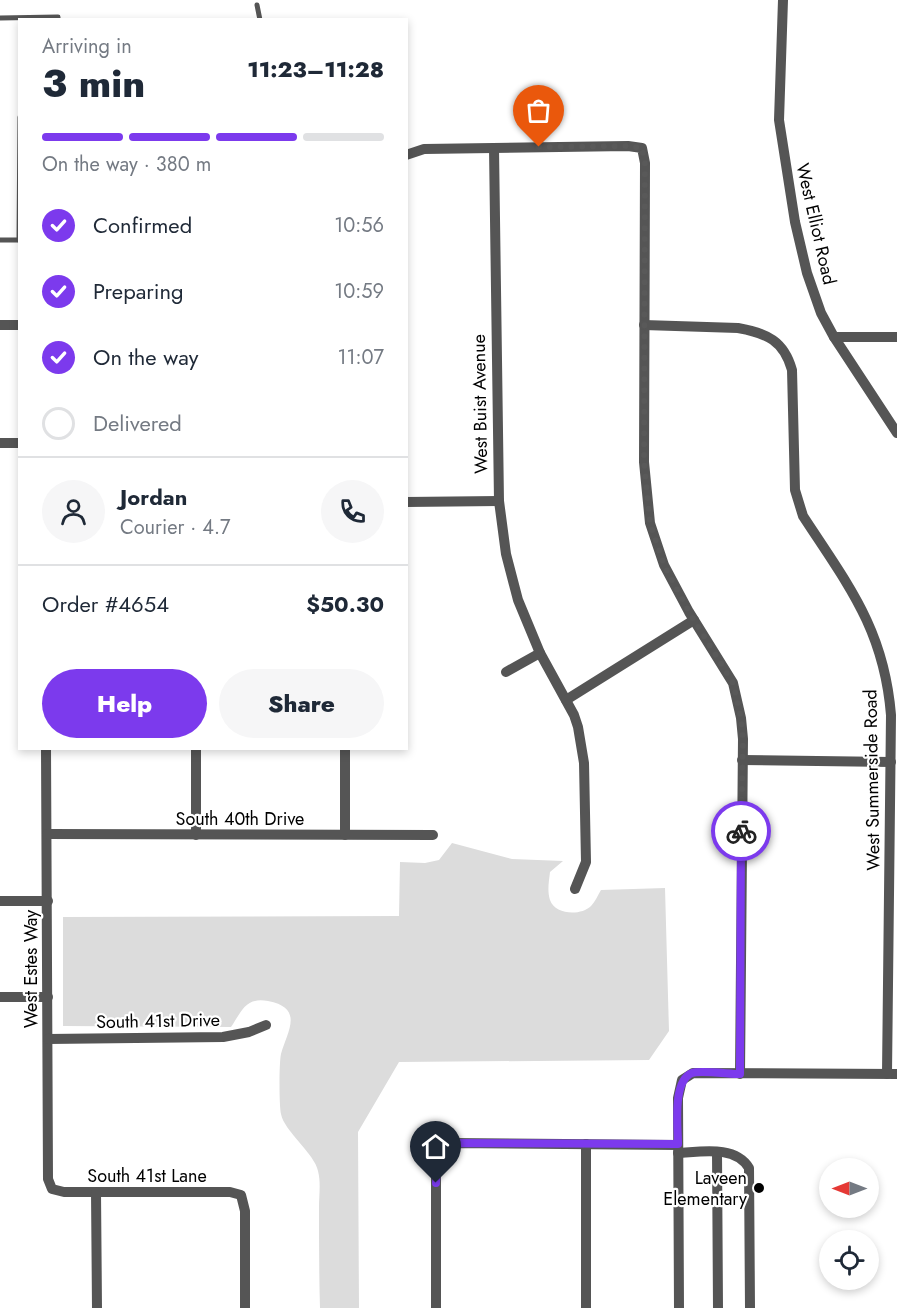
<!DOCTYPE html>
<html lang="en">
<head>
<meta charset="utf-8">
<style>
  body { margin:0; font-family:Jost,sans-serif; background:#f6f6f7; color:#1f2937; height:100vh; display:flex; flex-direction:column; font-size:22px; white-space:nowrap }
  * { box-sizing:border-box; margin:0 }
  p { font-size:20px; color:#747a83 }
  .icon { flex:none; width:33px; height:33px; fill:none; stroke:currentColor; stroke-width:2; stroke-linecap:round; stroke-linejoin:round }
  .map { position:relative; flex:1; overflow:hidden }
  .side { position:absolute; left:18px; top:18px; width:390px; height:732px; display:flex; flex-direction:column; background:#fff; border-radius:0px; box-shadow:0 3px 9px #0003 }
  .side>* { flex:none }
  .needle { width:39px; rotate:270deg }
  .buttons { position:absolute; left:819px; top:1158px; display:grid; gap:12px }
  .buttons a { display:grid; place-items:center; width:60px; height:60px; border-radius:50%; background:#fff; box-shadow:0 3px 9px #0003; font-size:30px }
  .pin { position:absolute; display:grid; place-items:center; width:51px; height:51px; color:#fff; margin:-62px -26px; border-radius:50% 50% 50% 0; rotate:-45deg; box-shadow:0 0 6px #0007 }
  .pin .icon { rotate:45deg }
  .courier { position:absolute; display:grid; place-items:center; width:60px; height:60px; margin:-30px; border:4px solid #7c3aed; border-radius:50%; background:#fff; color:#222; box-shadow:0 2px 8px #0007 }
  .overview em { font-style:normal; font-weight:800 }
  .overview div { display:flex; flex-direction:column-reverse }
  .overview { display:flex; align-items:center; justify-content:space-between; height:102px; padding:0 24px }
  h1 { font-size:39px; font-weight:800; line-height:45px }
  .bar { display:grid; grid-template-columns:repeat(4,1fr); gap:9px 6px; align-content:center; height:72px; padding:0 24px }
  .bar i { height:8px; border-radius:4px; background:#e0e1e3 }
  .bar .active { background:#7c3aed }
  .bar p { grid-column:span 4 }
  .line { display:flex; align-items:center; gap:15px; padding:0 24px; border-top:2px solid #e0e1e3 }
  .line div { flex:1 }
  .round { display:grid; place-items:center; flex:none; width:63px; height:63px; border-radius:32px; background:#f6f6f7 }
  ol { padding:0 24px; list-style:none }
  li { display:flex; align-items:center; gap:18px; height:66px }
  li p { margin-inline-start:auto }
  li .icon { padding:6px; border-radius:50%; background:#7c3aed; color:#fff; stroke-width:4 }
  li:last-child { color:#747a83 }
  li i { width:33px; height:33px; border:3px solid #e0e1e3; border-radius:50% }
  .primary-button { display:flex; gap:12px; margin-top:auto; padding:12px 24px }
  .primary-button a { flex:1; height:69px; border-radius:36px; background:#7c3aed; color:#fff; font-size:24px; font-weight:800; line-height:69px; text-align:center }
  .primary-button a+a { background:#f6f6f7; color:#1f2937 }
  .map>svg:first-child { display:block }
  .green { fill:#dcdcdc }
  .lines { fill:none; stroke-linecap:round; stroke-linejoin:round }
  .lane { stroke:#555; stroke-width:5 }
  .street { stroke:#555; stroke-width:10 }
  .done { stroke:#595959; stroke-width:6; stroke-dasharray:0 10.8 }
  .route { stroke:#7c3aed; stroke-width:8 }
  .poi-dot { fill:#000; stroke:#fff; stroke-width:2 }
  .labels { text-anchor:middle; stroke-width:4.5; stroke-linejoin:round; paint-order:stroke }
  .street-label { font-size:18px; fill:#000; stroke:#fff }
  .poi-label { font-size:18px; fill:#000; stroke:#fff; text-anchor:end }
</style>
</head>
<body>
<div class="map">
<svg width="897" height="1308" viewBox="0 0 897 1308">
  <rect width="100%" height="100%" fill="#fff"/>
  <path class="green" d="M 452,843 L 512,859 L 563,861 L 550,872 C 549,881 547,891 550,900 C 555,915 581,916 591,906 C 595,902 598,895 601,890 L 665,888 L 669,1031 L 649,1060 L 399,1062 L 358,1132 L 359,1308 L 320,1308 C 319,1274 319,1241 319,1207 C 319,1196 321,1182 318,1171 C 315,1154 284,1131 281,1114 C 279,1105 279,1063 281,1054 C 287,1032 305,1008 268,1001 C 245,997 242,1011 231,1027 L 63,1026 L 63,917 L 399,916 L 400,862 L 425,863 L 439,860 Z"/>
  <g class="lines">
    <g class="lane">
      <polyline points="257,5 260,20"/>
      <polyline points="0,18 58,17 58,20"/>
      <polyline points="0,240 20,240"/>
      <polyline points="19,240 20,117"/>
    </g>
    <g class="street">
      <polyline points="783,0 779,120 795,222 807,273 821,313 834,337 897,433"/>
      <polyline points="494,148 499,501 506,554 518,600 540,653 574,715 578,727 584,763 586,862 575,889"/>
      <polyline points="406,155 424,149 628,146 642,148 645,163 644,462 650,523 664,565 689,612 733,683 741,718 743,739 740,1074"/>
      <polyline points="0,325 20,325"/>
      <path d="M 644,325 L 738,328 C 767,333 784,341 792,370 L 795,490 L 803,516 C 848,585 884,629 891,715 L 887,1074"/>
      <polyline points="834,337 897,337"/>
      <polyline points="0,443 20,443"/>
      <polyline points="406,502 499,501"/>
      <polyline points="506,672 540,653"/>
      <polyline points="566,700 694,620"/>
      <polyline points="46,748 48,1179 52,1189 64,1192 230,1192 241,1195 245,1211 245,1308"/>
      <polyline points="196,748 196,835"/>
      <polyline points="742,760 891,762"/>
      <polyline points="47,834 433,835"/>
      <polyline points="345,835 345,748"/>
      <polyline points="0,901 48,901"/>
      <polyline points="0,997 48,997"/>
      <polyline points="48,1039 223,1037 249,1032 266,1025"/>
      <polyline points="717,1152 718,1308"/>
      <path d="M 678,1153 C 701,1152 735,1145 749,1168 L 750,1308"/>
      <polyline points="96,1192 97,1308"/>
      <polyline points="436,1308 436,1162 438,1146 451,1143 678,1145"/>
      <polyline points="586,1308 586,1144"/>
      <polyline points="679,1308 678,1098 682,1080 693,1073 897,1074"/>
    </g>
  </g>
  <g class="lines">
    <polyline class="done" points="539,147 628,146 642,148 645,163 644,462 650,523 664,565 689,612 733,683 741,718 743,740 741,831"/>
    <path class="route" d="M 436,1183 L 438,1146 L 451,1143 L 678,1144 C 678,1127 672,1081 692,1073 C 699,1070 730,1074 740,1074 L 741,831"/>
  </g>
  <circle class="poi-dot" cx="759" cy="1188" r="6"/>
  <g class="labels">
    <g class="street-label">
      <text transform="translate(816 224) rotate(77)" y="6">West Elliot Road</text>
      <text transform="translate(480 404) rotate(-91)" y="6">West Buist Avenue</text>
      <text transform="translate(872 780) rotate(-91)" y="6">West Summerside Road</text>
      <text x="240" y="825">South 40th Drive</text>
      <text transform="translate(31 969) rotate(-90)" y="6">West Estes Way</text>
      <text transform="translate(158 1021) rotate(-1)" y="6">South 41st Drive</text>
      <text x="147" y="1182">South 41st Lane</text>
    </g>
    <g class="poi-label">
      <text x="747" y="1184">Laveen<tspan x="747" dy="21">Elementary</tspan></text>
    </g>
  </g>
</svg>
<div class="buttons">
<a><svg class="needle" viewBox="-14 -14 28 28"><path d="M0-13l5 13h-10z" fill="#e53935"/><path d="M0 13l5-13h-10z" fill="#747a83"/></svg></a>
<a><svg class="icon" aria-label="locate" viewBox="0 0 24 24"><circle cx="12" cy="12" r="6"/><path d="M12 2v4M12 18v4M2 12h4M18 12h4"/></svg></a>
</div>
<div class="pin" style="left:539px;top:147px;background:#ea580c"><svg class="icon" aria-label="bag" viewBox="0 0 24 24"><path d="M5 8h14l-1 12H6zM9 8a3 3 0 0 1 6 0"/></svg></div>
<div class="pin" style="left:436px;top:1183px;background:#1f2937"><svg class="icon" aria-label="home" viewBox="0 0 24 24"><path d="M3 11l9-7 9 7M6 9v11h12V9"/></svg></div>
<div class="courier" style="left:741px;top:831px"><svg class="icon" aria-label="bike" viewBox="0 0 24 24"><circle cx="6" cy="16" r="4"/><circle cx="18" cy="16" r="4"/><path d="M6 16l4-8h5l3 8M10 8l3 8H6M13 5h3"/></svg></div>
<section class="side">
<div class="overview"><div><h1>3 min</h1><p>Arriving in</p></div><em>11:23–11:28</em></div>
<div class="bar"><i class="active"></i><i class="active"></i><i class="active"></i><i></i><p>On the way · 380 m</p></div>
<ol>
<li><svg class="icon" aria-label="check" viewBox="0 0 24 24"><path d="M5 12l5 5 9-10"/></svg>Confirmed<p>10:56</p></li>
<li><svg class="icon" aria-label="check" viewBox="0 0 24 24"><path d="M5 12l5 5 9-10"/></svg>Preparing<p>10:59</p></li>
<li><svg class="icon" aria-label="check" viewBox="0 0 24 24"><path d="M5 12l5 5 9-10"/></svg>On the way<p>11:07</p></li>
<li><i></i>Delivered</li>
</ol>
<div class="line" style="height:108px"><a class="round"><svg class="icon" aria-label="person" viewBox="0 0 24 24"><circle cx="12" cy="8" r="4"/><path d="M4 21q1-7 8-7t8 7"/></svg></a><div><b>Jordan</b><p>Courier · 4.7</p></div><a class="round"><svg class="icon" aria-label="phone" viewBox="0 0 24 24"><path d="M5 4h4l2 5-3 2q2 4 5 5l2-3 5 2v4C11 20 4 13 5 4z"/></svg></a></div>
<div class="line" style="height:78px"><div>Order #4654</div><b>$50.30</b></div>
<div class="primary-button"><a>Help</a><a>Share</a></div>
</section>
</div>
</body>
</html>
